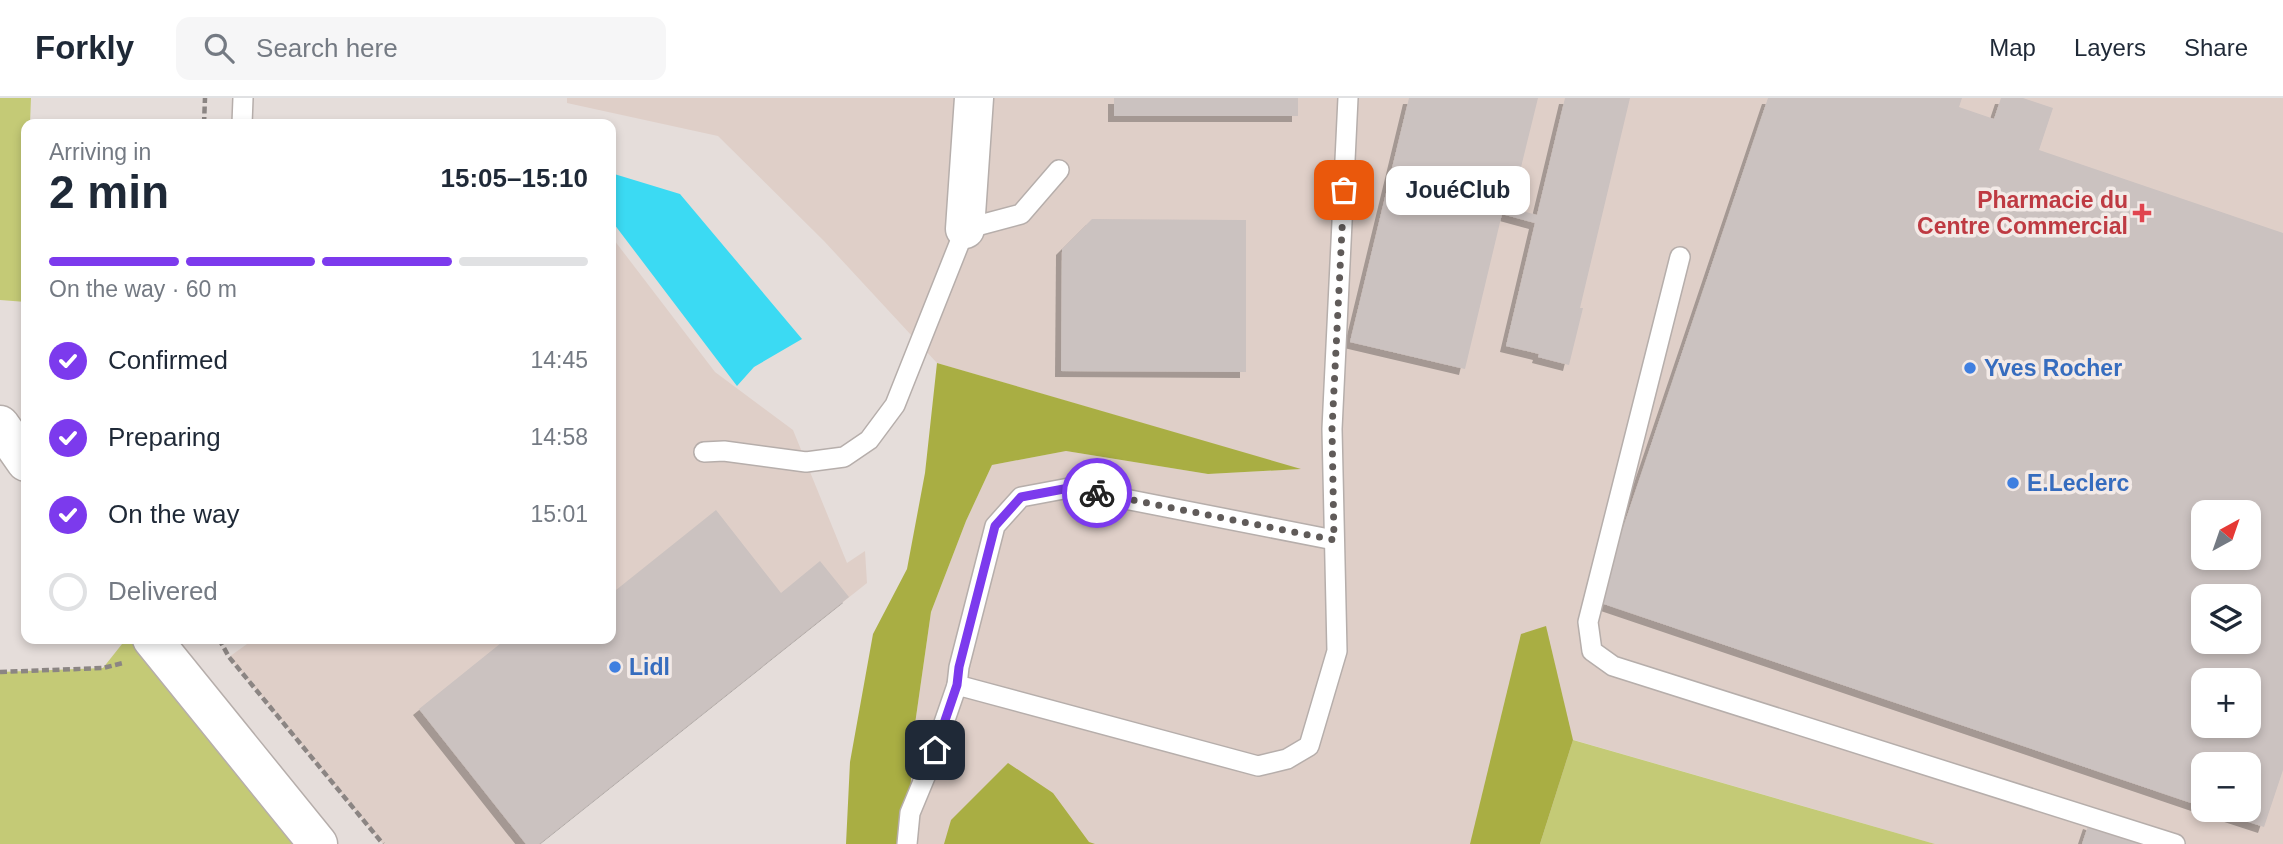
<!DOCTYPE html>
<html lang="en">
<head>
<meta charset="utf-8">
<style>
  body { margin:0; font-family:Helvetica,sans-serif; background:#f6f6f7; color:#1f2937; height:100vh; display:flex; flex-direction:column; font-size:26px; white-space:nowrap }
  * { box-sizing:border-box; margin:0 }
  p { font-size:23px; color:#747a83 }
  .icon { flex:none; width:38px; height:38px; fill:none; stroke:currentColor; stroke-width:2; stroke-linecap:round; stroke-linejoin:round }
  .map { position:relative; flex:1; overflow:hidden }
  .details { position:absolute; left:21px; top:21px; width:595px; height:525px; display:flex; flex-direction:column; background:#fff; border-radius:14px; box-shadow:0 4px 10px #0003 }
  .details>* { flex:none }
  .needle { width:46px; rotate:40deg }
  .buttons { position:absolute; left:2191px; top:402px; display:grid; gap:14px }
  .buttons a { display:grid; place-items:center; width:70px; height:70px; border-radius:14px; background:#fff; box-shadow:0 4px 10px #0003; font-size:35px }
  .pin { position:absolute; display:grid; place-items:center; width:60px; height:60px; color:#fff; margin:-30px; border-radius:14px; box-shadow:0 4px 10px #0006 }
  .courier { position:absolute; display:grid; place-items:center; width:70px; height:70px; margin:-35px; border:5px solid #7c3aed; border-radius:50%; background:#fff; color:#222; box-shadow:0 2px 9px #0007 }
  .bubble { position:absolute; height:49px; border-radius:14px; background:#fff; box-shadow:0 4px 10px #0003; font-size:23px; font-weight:600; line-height:49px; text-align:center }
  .summary em { font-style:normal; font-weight:600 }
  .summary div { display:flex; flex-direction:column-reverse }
  .summary { display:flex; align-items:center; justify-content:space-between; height:119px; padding:0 28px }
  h1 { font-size:46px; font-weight:600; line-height:52px }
  .bar { display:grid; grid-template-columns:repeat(4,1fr); gap:10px 7px; align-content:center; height:84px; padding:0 28px }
  .bar i { height:9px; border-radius:5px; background:#e0e1e3 }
  .bar .selected { background:#7c3aed }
  .bar p { grid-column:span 4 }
  ol { padding:0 28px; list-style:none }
  li { display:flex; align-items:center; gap:21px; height:77px }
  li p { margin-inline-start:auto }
  li .icon { padding:7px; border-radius:50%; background:#7c3aed; color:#fff; stroke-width:4 }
  li:last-child { color:#747a83 }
  li i { width:38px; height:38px; border:4px solid #e0e1e3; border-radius:50% }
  header { display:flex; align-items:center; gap:42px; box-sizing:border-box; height:98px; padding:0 35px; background:#fff; border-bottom:2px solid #e0e1e3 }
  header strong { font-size:33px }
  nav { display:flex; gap:38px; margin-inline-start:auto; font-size:24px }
  .search { width:490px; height:63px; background:#f6f6f7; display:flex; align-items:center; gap:18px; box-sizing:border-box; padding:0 24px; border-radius:14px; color:#747a83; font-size:26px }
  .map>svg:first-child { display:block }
  .built { fill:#dfcfc8; fill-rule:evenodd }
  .green { fill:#c4ca76 }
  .forest { fill:#a9ae43 }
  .water { fill:#3bdaf3 }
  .building { fill:#cbc2c0; fill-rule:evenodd; filter:url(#shadow) }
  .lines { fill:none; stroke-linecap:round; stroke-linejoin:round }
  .service-casing { stroke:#b6aeab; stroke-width:22 }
  .minor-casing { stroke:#b6aeab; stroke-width:41 }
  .tertiary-casing { stroke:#b6aeab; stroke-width:41 }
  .path { stroke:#8b8583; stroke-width:4.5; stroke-dasharray:7 3.5; stroke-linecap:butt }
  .service { stroke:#fff; stroke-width:19 }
  .minor { stroke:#fff; stroke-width:38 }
  .tertiary { stroke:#fff; stroke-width:38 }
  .done { stroke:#605b59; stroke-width:7; stroke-dasharray:0 12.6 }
  .route { stroke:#7c3aed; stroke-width:9 }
  .health-dot { fill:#e0444e; stroke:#f3eae7; stroke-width:2.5 }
  .shop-dot { fill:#3f7fe0; stroke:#f3eae7; stroke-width:2.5 }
  .labels { text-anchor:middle; stroke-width:7; stroke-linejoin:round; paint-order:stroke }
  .health-label { font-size:23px; font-weight:bold; fill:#be3a42; stroke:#f3eae7; text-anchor:end }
  .shop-label { font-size:23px; font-weight:bold; fill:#366cbe; stroke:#f3eae7; text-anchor:start }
</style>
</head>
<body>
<header>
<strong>Forkly</strong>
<div class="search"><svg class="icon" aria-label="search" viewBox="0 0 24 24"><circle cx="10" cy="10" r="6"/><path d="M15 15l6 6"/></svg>Search here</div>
<nav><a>Map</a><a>Layers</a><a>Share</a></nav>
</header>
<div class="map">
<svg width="2283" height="746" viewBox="0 0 2283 746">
  <defs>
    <filter id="shadow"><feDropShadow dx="-6" dy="6" stdDeviation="0" flood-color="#0004"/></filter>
  </defs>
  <rect width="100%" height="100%" fill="#e5ddda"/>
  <g class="built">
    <path d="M 567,0 L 2283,0 L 2283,746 L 1935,746 L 1574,642 L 1540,746 L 907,746 L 914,633 L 931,514 L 966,423 L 992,367 L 1066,353 L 1208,376 L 1298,371 L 937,265 L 824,143 L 718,38 L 567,5 ZM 2203,415 L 2249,415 L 2249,460 L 2203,460 ZM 2203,499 L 2249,499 L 2249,544 L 2203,544 ZM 2203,583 L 2249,583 L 2249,628 L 2203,628 ZM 2203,667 L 2249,667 L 2249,712 L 2203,712 Z"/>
    <polygon points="611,138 715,274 793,332 847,465 865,453 867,485 539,746 383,746 229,559 254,541 611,541"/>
  </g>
  <g class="green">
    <polygon points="0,0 31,0 30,26 26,26 26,204 0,202"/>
    <polygon points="126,541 152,541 318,746 0,746 0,574 103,570"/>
    <polygon points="1573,642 1935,746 1540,746"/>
  </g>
  <g class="forest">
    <polygon points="937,265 1301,371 1208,376 1066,353 992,367 966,423 931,514 914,633 907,746 846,746 850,664 873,536 907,471 925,375"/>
    <polygon points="1546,528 1573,642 1540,746 1470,746 1521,536"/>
    <polygon points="1008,665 1053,695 1089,744 1095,746 944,746 951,722"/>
  </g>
  <polygon class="water" points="611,75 680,96 802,241 754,269 737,288 611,122"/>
  <g class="building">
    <rect x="1114" y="0" width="184" height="18"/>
    <polygon points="1409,0 1538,0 1511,110 1537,117 1565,0 1630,0 1580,210 1583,210 1569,267 1538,259 1539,256 1506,248 1535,125 1502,116 1465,271 1350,244"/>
    <path d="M 1768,0 L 1962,0 L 1959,9 L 1994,21 L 2001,0 L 2023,0 L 2053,10 L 2039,52 L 2283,135 L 2283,672 L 2264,729 L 2215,713 L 2249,712 L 2249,667 L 2203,667 L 2203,709 L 1598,504 ZM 2203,415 L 2249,415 L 2249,460 L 2203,460 ZM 2203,499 L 2249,499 L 2249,544 L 2203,544 ZM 2203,583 L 2249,583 L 2249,628 L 2203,628 Z"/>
    <polygon points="1092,121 1246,122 1246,274 1061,273 1062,151"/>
    <polygon points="716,412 781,495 820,463 849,499 539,746 526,746 419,611 506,541 611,541 611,496"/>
    <polygon points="2089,725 2150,746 2082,746"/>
  </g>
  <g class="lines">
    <defs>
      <g id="service">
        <polyline points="242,26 243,0"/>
        <polyline points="1680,159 1588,524 1592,553 1613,568 2175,746"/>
        <polyline points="704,354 724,353 806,364 844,359 869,342 895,307 965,131 1021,116 1059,72"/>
        <polyline points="957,587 959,569 995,428 1021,399 1069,390 1334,442"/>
        <polyline points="907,746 910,715 927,674 957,587 1258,668 1287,661 1309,648 1337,553 1332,331 1348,0"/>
      </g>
      <polyline id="minor" points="965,131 974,0"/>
      <g id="tertiary">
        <polyline points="0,327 26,364"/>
        <polyline points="152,541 318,746"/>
      </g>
    </defs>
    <use href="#service" class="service-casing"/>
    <use href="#minor" class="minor-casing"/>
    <use href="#tertiary" class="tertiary-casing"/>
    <g class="path">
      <polyline points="204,26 205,0"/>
      <polyline points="219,541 229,559 383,746"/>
      <polyline points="0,574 103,570 123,565"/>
    </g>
    <use href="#service" class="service"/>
    <use href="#minor" class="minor"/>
    <use href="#tertiary" class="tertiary"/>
  </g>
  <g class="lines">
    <polyline class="done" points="1097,395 1334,442 1332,331 1344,92"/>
    <polyline class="route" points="935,652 957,587 959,569 995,428 1021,399 1069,390 1097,395"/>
  </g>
  <path class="health-dot" d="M2138.5 104.5h7v7h7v7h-7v7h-7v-7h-7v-7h7z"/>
  <g class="shop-dot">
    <circle cx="1970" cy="270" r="7"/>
    <circle cx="2013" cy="385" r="7"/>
    <circle cx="615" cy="569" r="7"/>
  </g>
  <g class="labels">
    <g class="health-label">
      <text x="2128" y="110">Pharmacie du<tspan x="2128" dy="26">Centre Commercial</tspan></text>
    </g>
    <g class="shop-label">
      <text x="1984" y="278">Yves Rocher</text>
      <text x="2027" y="393">E.Leclerc</text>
      <text x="629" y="577">Lidl</text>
    </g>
  </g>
</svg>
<div class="buttons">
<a><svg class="needle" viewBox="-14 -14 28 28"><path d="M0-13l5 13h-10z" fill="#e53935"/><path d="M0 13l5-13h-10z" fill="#747a83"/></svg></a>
<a><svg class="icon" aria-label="layers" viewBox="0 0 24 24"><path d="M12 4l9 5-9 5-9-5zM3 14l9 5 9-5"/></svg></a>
<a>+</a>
<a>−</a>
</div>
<div class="pin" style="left:1344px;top:92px;background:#ea580c"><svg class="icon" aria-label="bag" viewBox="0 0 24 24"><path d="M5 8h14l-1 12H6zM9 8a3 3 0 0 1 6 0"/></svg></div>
<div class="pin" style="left:935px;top:652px;background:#1f2937"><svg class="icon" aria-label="home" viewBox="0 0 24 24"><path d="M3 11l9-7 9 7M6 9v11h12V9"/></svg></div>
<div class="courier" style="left:1097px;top:395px"><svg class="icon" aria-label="bike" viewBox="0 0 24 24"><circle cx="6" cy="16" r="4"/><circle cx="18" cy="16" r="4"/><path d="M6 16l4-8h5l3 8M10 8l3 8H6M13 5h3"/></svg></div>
<div class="bubble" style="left:1386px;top:68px;width:144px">JouéClub</div>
<section class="details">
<div class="summary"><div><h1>2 min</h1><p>Arriving in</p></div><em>15:05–15:10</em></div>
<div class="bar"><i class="selected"></i><i class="selected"></i><i class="selected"></i><i></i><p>On the way · 60 m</p></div>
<ol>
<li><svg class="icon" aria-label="check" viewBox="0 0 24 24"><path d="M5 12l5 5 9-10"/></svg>Confirmed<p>14:45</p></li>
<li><svg class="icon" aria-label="check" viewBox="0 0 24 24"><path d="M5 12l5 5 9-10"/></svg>Preparing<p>14:58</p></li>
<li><svg class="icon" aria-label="check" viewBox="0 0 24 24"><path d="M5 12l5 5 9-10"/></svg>On the way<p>15:01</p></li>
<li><i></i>Delivered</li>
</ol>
</section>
</div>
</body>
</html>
